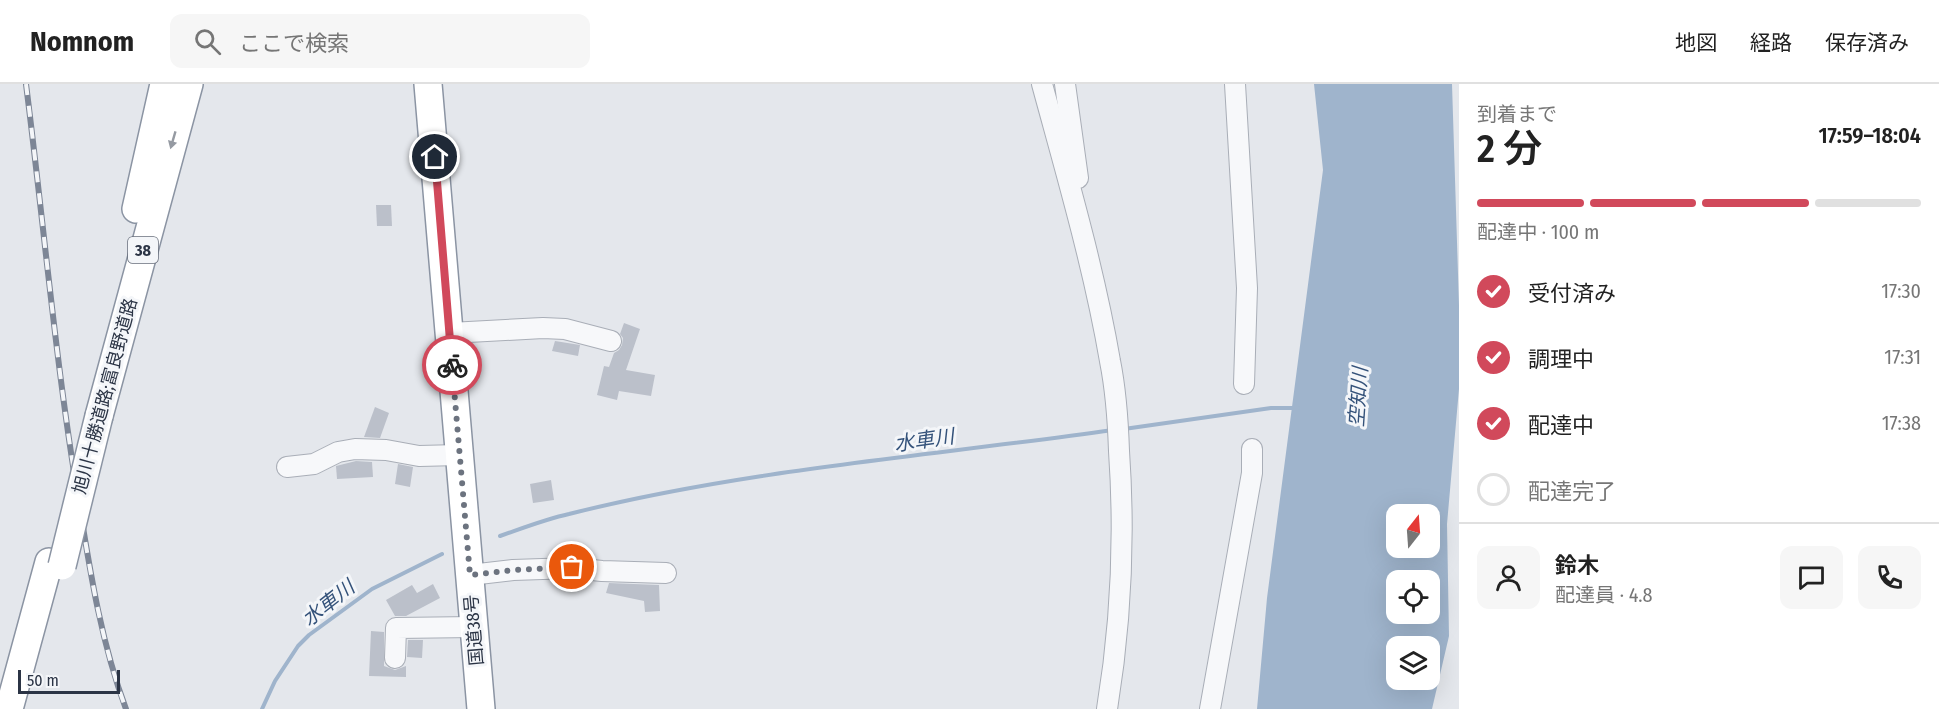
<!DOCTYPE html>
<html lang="ja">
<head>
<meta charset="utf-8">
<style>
  body { margin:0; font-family:"Fira Sans Condensed","Noto Sans JP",sans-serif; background:#f6f6f6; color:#222; height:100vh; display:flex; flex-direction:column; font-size:22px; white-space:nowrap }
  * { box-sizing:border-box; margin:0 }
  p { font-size:20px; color:#767676 }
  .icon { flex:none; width:33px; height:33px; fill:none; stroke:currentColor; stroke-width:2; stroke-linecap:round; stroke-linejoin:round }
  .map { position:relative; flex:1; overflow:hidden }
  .drawer { display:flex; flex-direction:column; background:#fff; width:480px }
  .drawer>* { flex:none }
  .needle { width:39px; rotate:17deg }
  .controls { position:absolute; left:1386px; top:420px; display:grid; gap:12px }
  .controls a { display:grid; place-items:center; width:54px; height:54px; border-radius:12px; background:#fff; box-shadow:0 6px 24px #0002; font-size:30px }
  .scale { position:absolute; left:18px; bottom:15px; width:102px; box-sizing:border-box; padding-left:6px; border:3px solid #2b3445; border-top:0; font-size:16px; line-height:21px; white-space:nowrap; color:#2b3445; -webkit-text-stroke:4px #f4f6f9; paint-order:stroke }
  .pin { position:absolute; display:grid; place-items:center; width:51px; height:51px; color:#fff; margin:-26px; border:3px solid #fff; border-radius:50%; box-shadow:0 2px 6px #0007 }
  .courier { position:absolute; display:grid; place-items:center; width:60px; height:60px; margin:-30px; border:4px solid #d1495b; border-radius:50%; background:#fff; color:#222; box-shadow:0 2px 8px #0007 }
  .overview em { font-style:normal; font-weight:600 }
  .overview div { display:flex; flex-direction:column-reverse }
  .overview { display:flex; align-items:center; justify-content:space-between; height:102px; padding:0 18px }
  h1 { font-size:39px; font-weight:600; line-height:45px }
  .bar { display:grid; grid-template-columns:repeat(4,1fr); gap:9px 6px; align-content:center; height:72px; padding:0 18px }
  .bar i { height:8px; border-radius:4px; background:#e0e0e0 }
  .bar .selected { background:#d1495b }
  .bar p { grid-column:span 4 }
  .line { display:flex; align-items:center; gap:15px; padding:0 18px; border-top:2px solid #e0e0e0 }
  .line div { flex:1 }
  .round { display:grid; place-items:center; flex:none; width:63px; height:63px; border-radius:12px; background:#f6f6f6 }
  ol { padding:0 18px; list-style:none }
  li { display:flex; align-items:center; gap:18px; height:66px }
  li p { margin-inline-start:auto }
  li .icon { padding:6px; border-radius:50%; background:#d1495b; color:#fff; stroke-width:4 }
  li:last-child { color:#767676 }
  li i { width:33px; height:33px; border:3px solid #e0e0e0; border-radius:50% }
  header { display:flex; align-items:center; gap:36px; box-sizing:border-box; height:84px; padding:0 30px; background:#fff; border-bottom:2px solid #e0e0e0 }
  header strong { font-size:28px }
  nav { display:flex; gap:33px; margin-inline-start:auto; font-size:21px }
  .search { width:420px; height:54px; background:#f6f6f6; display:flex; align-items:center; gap:15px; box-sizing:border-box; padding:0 21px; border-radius:12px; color:#767676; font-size:22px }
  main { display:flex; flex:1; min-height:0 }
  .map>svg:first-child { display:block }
  .water { fill:#9fb4cc; fill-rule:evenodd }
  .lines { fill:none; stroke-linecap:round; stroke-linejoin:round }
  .stream { stroke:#9fb4cc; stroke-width:4 }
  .building { fill:#bbc0ca }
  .minor-casing { stroke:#a9aeb7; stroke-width:22 }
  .highway-casing { stroke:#8b94a3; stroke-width:30 }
  .minor { stroke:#f7f8fa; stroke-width:20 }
  .highway { stroke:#fff; stroke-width:27 }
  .rail-casing { stroke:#7d8696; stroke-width:6 }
  .rail { stroke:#f4f6f9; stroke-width:4; stroke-dasharray:11; stroke-linecap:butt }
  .highway-bridge-casing { stroke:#8b94a3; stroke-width:30; stroke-linecap:butt }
  .highway-bridge { stroke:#fff; stroke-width:27 }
  .oneway { fill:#959aa2 }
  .done { stroke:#6c737f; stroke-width:6; stroke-dasharray:0 10.8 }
  .route { stroke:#d1495b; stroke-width:8 }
  .labels { text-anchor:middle; stroke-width:6; stroke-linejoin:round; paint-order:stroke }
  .shield { fill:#f4f6f9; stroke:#676e7b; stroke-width:1.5 }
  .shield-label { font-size:16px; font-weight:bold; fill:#2b3445 }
  .street-label { font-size:18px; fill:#2b3445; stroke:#f4f6f9 }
  .water-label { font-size:20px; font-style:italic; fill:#34527a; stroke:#f4f6f9 }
</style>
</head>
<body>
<header>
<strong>Nomnom</strong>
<div class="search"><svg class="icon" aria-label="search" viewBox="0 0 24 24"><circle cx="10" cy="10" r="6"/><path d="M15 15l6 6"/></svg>ここで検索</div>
<nav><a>地図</a><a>経路</a><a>保存済み</a></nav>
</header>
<main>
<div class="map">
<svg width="1459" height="625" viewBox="0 0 1459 625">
  <rect width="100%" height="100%" fill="#e4e7ec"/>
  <path class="water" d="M 1314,0 L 1452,0 L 1459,221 L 1459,305 L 1447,440 L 1449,552 L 1432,625 L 1257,625 L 1267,514 L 1323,86 ZM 1396,430 L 1430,430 L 1430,464 L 1396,464 ZM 1396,496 L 1430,496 L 1430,530 L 1396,530 ZM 1396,562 L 1430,562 L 1430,596 L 1396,596 Z"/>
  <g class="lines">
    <g class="stream">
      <polyline points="1124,345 1271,324 1298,324"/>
      <path d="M 500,452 C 523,444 546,435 569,430 C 747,385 932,372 1113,346"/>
      <polyline points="262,625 275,597 298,562 309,551 372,505 442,470"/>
    </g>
  </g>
  <g class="building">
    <polygon points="376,121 391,121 392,142 377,142"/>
    <polygon points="624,239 640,245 626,286 655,291 651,312 619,307 617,316 597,311 604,282 609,283 614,269 619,266 622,261 623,254 620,250"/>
    <polygon points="555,257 580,261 578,272 552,267"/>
    <polygon points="375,323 389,329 380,354 364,353"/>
    <polygon points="356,377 372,378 373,393 337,395 336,382"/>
    <polygon points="398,380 413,383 410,403 395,400"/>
    <polygon points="551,396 554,416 533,419 530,400"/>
    <polygon points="609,499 659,501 660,527 645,528 644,517 606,509"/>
    <polygon points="433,500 440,514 406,532 395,532 386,516 412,501 417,509"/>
    <polygon points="371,547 384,548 384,582 395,586 406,582 406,593 369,592"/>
    <polygon points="408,556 423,556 422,574 407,573"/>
  </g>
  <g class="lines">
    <defs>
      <g id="minor">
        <path d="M 1042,0 C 1067,92 1094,184 1110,277 C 1116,307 1118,337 1119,367 C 1125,454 1121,540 1107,625"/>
        <polyline points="1065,0 1078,94"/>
        <polyline points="1235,0 1247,204 1244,300"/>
        <polyline points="450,249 543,244 565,245 611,257"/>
        <polyline points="287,383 314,380 338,368 355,365 386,366 419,372 459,371"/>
        <polyline points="470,491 513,486 572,484 602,487 666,489"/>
        <polyline points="395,574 396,544 474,543"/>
        <polyline points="1210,625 1252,389 1252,365"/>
      </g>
      <g id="highway">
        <polyline points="428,0 481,625"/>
        <polyline points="136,125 164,0"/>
        <polyline points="99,332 189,0"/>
        <polyline points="9,625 49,478"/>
      </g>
    </defs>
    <use href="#minor" class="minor-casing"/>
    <use href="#highway" class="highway-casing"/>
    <use href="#minor" class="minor"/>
    <use href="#highway" class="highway"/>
    <defs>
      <path id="rail" d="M 26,0 C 44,142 56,284 80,425 C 91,493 102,561 126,625"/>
    </defs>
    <use href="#rail" class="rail-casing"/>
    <use href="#rail" class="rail"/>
    <defs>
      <polyline id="highway-bridge" points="62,482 99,332"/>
    </defs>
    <use href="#highway-bridge" class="highway-bridge-casing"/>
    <use href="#highway-bridge" class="highway-bridge"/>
  </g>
  <defs><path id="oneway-solid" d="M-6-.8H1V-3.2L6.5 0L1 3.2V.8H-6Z" transform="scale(1.5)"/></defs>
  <use class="oneway" href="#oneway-solid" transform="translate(173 56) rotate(106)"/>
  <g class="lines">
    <polyline class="done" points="452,281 470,491 513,486 572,483"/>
    <polyline class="route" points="435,73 452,281"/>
  </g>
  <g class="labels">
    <rect class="shield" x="128" y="153" width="30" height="26" rx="4.5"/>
    <g class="shield-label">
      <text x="143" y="172">38</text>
    </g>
    <g class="street-label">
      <text transform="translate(105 312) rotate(-75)" y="6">旭川十勝道路;富良野道路</text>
      <text transform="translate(474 546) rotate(-95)" y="6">国道38号</text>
    </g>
    <g class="water-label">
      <text transform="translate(1358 313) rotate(-86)" y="7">空知川</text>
      <text transform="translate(924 356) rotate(-8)" y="7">水車川</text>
      <text transform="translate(328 519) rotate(-38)" y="7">水車川</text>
    </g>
  </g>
</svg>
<div class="controls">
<a><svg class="needle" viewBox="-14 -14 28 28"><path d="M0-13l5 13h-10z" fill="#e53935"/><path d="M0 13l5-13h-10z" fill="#767676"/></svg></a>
<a><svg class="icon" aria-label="locate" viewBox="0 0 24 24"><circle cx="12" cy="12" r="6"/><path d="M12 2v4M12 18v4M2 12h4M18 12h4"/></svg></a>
<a><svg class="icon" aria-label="layers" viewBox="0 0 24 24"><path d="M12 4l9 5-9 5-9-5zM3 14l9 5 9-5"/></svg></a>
</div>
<div class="scale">50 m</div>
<div class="pin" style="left:572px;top:483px;background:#ea580c"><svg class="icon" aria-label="bag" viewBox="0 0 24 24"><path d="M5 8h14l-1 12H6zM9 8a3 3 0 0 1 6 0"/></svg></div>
<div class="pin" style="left:435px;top:73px;background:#1f2937"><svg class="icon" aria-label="home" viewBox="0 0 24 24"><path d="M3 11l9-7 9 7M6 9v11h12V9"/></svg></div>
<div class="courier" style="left:452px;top:281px"><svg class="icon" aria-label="bike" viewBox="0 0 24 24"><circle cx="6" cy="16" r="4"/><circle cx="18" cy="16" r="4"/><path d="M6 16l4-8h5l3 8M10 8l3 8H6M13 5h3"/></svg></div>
</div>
<section class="drawer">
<div class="overview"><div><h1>2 分</h1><p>到着まで</p></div><em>17:59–18:04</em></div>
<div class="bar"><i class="selected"></i><i class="selected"></i><i class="selected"></i><i></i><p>配達中 · 100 m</p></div>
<ol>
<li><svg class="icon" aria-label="check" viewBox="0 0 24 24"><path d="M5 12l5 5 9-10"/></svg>受付済み<p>17:30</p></li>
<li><svg class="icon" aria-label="check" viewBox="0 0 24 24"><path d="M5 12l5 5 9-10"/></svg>調理中<p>17:31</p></li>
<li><svg class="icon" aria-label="check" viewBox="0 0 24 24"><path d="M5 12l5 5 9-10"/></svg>配達中<p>17:38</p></li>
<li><i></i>配達完了</li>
</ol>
<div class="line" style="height:108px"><a class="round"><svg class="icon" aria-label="person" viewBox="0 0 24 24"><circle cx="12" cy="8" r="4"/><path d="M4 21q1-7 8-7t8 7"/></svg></a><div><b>鈴木</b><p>配達員 · 4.8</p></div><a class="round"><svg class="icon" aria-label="chat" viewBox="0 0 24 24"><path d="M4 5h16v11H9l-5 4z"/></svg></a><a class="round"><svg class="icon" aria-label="phone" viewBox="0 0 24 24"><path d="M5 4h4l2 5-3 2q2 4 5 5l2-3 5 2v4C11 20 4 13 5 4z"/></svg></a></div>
</section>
</main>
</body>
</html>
